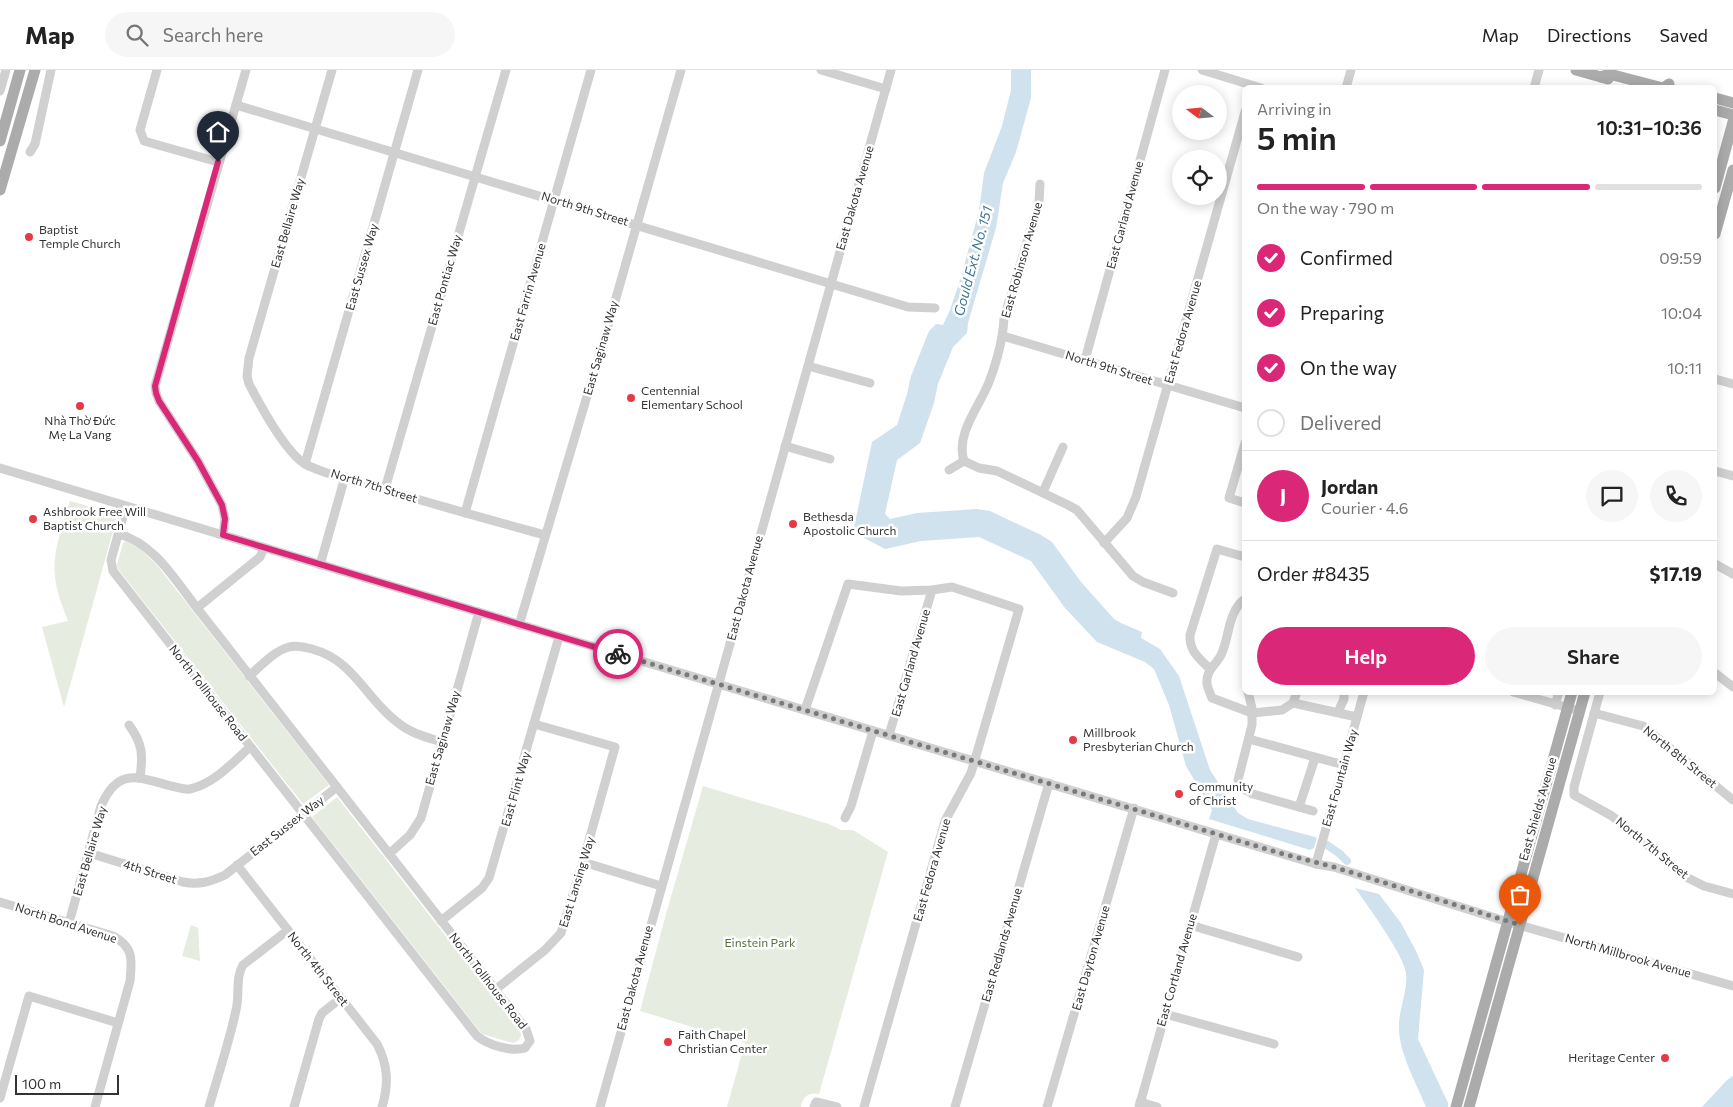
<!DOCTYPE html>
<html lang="en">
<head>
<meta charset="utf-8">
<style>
  body { margin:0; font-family:Commissioner,sans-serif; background:#f6f6f6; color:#222; height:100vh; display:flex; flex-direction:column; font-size:19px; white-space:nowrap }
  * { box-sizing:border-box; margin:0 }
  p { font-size:16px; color:#767676 }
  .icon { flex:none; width:28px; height:28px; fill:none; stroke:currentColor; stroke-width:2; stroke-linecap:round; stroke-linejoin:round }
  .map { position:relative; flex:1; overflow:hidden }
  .panel { position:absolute; left:1242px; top:15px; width:475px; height:610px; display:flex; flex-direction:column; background:#fff; border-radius:8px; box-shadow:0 2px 12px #0003 }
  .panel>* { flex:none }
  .needle { width:32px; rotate:286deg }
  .buttons { position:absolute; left:1172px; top:15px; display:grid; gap:10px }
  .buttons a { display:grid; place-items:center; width:55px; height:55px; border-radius:50%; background:#fff; box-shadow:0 2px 12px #0003; font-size:25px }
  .scale { position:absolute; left:15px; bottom:12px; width:104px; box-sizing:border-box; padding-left:5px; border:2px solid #333; border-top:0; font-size:14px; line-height:18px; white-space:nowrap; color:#333; -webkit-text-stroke:4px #fff; paint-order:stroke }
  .pin { position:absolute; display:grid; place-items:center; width:42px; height:42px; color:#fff; margin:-51px -21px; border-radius:50% 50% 50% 0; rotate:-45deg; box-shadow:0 0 5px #0007 }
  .pin .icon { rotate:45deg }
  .courier { position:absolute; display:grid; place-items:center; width:50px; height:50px; margin:-25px; border:4px solid #db2777; border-radius:50%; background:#fff; color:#222; box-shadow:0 1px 6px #0007 }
  .overview em { font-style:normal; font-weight:600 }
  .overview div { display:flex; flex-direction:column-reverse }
  .overview { display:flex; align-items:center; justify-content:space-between; height:85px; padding:0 15px }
  h1 { font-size:32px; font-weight:600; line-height:38px }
  .bar { display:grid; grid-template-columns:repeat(4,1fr); gap:8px 5px; align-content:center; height:60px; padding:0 15px }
  .bar i { height:6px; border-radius:4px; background:#e0e0e0 }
  .bar .active { background:#db2777 }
  .bar p { grid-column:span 4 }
  .line { display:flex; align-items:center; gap:12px; padding:0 15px; border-top:1px solid #e0e0e0 }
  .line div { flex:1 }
  .round { display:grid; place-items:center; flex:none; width:52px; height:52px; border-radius:26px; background:#f6f6f6 }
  ol { padding:0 15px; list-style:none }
  li { display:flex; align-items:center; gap:15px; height:55px }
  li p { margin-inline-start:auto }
  li .icon { padding:5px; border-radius:50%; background:#db2777; color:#fff; stroke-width:4 }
  li:last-child { color:#767676 }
  li i { width:28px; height:28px; border:2px solid #e0e0e0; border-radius:50% }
  .action { display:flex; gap:10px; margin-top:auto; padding:10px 15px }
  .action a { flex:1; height:58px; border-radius:30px; background:#db2777; color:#fff; font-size:20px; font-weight:600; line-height:58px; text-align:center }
  .action a+a { background:#f6f6f6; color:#222 }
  header { display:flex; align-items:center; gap:30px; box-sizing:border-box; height:70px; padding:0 25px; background:#fff; border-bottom:1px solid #e0e0e0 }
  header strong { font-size:24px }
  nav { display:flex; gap:28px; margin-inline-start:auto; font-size:18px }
  .search { width:350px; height:45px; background:#f6f6f6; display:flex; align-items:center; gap:12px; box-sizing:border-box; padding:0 18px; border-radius:28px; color:#767676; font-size:19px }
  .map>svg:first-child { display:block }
  .green { fill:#e6ecdf }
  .water { fill:#cfe2ee }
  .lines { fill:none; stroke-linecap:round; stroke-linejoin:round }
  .canal { stroke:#cfe2ee; stroke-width:8 }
  .minor { stroke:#d0d0d0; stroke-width:9 }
  .major { stroke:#ababab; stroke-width:11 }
  .done { stroke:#7a7a7a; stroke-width:5; stroke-dasharray:0 9 }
  .route { stroke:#db2777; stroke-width:6 }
  .poi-dot { fill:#e63946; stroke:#fff; stroke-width:2 }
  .labels { text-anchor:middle; stroke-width:5; stroke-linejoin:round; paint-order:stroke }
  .street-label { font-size:12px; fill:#333; stroke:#fff }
  .poi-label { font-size:12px; fill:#333; stroke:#fff; text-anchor:start }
  .park-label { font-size:12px; fill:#56703f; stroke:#fff }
  .water-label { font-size:14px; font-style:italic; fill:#3f7597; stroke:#fff }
</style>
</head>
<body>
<header>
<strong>Map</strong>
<div class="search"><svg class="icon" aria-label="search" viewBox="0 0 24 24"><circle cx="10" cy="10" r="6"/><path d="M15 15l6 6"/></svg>Search here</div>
<nav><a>Map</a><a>Directions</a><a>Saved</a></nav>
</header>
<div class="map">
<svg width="1733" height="1037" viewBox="0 0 1733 1037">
  <rect width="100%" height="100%" fill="#fff"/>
  <g class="green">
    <path d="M 70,431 L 116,444 L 117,447 L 64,637 L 42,557 L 68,551 C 63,537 56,522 55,506 C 52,482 63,454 70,431 Z"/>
    <polygon points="126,471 140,479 156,494 329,715 303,734 118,499 117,495 123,473"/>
    <path d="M 703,716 L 829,754 L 841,760 L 853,760 L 888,782 L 819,1024 C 809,1022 802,1027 801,1037 L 727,1037 L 745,973 L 640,941 L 666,844 Z"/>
    <polygon points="337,727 520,961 521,965 519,970 513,973 482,964 312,747"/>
    <polygon points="191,855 198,858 200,891 182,886"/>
  </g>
  <g class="water">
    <polygon points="1011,0 1031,0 1031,28 1016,82 1003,113 996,158 968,253 967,263 953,277 938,314 934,333 920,373 897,390 885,444 890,449 917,443 977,439 990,441 1041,465 1052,472 1081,512 1114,549 1121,553 1142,562 1141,568 1160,579 1179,606 1210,700 1238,743 1248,749 1315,767 1317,768 1314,778 1310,780 1209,749 1212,740 1186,696 1169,635 1154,599 1145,592 1097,572 1065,538 1031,491 979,467 921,471 885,479 853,462 872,372 897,355 907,324 911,306 929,261 936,254 943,255 950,240 961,207 979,141 984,103 1002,56 1011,20"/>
    <path d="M 1355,818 L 1379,824 L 1401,853 L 1417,883 L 1424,900 L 1418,969 L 1448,1033 L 1448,1037 L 1426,1037 C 1416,1012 1397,980 1399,953 C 1400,937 1408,919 1406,903 C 1404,885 1367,835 1355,818 Z"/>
    <polygon points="1733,1006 1733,1037 1702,1037 1727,1010"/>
  </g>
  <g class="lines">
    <polyline class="canal" points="1327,775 1340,784 1347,791"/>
    <g class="minor">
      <polyline points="157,0 140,60 144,71 218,92"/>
      <path d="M 332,0 L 249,288 L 247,306 L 249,314 C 260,335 285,382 305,394 C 323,404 350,409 370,415 C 428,433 487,449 545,465"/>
      <polyline points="821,0 886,19"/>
      <polyline points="1202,0 1261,18"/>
      <polyline points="1346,18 1351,0"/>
      <polyline points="1534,18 1539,0"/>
      <polyline points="0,21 6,0"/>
      <polyline points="236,35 908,237 935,238"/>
      <polyline points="30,82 35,74 51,0"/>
      <polyline points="1003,266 1245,338"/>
      <polyline points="1085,290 1165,0"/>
      <polyline points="808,296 870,313"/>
      <polyline points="1715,309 1733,314"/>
      <polyline points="1245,373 1229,428 1245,433"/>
      <polyline points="785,376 830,389"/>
      <path d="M 964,391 C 955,364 980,336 989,312 C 997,291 1003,269 1004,248 L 1039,132 L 1040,114"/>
      <polyline points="964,391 979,398 997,401 1068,435 1077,440 1133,506 1143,512 1173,523"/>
      <polyline points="305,394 418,0"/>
      <polyline points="0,398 1316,794 1334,797 1508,852 1733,916"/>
      <polyline points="949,400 964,391"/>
      <polyline points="1715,401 1733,406"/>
      <polyline points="385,419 506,0"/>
      <polyline points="1043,422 1063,377"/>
      <polyline points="465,443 591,0"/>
      <path d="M 119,464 C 155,474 175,510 197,538 L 526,959 L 530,971 L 525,978 C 511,982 488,975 477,966 L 113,501 L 111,490 L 126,436"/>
      <polyline points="223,465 225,449 222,435 198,391 159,331 156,323 155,316 246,0"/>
      <polyline points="1104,473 1127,448 1136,427 1245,42"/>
      <polyline points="1715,494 1733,504"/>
      <polyline points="320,495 345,407"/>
      <path d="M 1245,529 C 1227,542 1230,567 1221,585 C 1216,595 1206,600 1207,613 C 1207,617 1210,623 1212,628 L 1252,643 L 1282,640 L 1293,633 L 1297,622"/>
      <polyline points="197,538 260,487 264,478"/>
      <polyline points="519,555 612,242 681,0"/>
      <path d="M 1210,599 C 1199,588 1189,581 1190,565 L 1217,479 L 1245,487"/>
      <polyline points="1715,603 1733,617"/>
      <path d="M 249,606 C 261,596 274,581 289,577 C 296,575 305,577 312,579 C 354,590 365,628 397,652 C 410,663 425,667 442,672"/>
      <polyline points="1248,622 1252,638 1252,655 1238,710 1242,718 1253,724 1313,741"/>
      <polyline points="1513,622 1573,639"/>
      <polyline points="1600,622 1574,717 1574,725 1612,746 1686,807 1704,816 1733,824"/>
      <polyline points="1293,633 1357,647"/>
      <polyline points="1555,635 1559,622"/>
      <polyline points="805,640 848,514 901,521 932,520 952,517 1019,539 971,703 945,751 864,1037"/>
      <polyline points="1338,642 1344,629 1344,622"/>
      <polyline points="1594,643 1643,656 1733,730"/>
      <path d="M 129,655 C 143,674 143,685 140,708"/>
      <polyline points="889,665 932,520"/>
      <polyline points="1249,669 1344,695"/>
      <polyline points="1299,737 1315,688"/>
      <polyline points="845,748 851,736 873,661"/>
      <path d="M 89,783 L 183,812 C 199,815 210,812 225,805 L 337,717"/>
      <polyline points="389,784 410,765 421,748 479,542"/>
      <polyline points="583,792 661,816"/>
      <polyline points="1316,794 1364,622"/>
      <path d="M 237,795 L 377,974 C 388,995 389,1014 382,1037"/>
      <path d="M 0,832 L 113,866 C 134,877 132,890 130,911 L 95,1037"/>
      <polyline points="441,851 482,818 489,808 559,567"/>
      <path d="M 69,853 L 101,736 C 118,697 137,707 171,716 C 177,717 185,720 190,719 C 214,714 233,692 250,677"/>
      <polyline points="1190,855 1298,887"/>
      <polyline points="495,920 545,880 561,863 583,792 615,677 534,654"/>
      <polyline points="1165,944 1274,974"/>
      <polyline points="0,1028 29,926 118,953"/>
      <polyline points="1140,1032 1157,1037"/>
      <path d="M 209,1037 C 218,1005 229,973 236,940 C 240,925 235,908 243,895 L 288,860"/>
      <polyline points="294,1037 319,949 322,943 341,928"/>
      <polyline points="600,1037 891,0"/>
      <polyline points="814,1037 816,1032 837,1037"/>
      <polyline points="955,1037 1049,713"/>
      <polyline points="1047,1037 1134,738"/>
      <polyline points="1139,1037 1216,764"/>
    </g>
    <g class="major">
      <polyline points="1576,0 1608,9"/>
      <polyline points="1601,7 1609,4 1663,18 1669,14"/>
      <polyline points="1715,28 1733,33"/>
      <polyline points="1715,40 1733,45"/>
      <polyline points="0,71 20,0"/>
      <polyline points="1715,118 1733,52"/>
      <polyline points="0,120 35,0"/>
      <polyline points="1715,164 1733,100"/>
      <polyline points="1456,1037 1572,622"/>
      <polyline points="1469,1037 1585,622"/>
    </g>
  </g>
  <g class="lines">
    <polyline class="done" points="618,584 1283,784 1334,797 1520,855"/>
    <polyline class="route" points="218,92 155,316 156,323 159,331 198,391 222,435 225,449 223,465 618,584"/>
  </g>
  <g class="poi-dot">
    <circle cx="29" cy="167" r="5"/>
    <circle cx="631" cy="328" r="5"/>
    <circle cx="80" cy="336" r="5"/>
    <circle cx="33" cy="449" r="5"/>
    <circle cx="793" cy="454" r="5"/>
    <circle cx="1073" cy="670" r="5"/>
    <circle cx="1179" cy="724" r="5"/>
    <circle cx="668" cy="972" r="5"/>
    <circle cx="1665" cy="988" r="5"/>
  </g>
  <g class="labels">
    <g class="street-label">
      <text transform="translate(855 128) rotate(-74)" y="4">East Dakota Avenue</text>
      <text transform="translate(585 139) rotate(17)" y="4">North 9th Street</text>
      <text transform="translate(1125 145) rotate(-75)" y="4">East Garland Avenue</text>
      <text transform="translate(288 153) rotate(-74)" y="4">East Bellaire Way</text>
      <text transform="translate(1022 190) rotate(-74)" y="4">East Robinson Avenue</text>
      <text transform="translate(362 197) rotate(-74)" y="4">East Sussex Way</text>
      <text transform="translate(445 210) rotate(-74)" y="4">East Pontiac Way</text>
      <text transform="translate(528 222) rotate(-74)" y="4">East Farrin Avenue</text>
      <text transform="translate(1183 262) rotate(-74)" y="4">East Fedora Avenue</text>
      <text transform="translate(601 278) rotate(-74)" y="4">East Saginaw Way</text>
      <text transform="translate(1109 298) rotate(17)" y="4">North 9th Street</text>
      <text transform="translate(374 416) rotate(17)" y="4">North 7th Street</text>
      <text transform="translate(745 518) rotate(-75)" y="4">East Dakota Avenue</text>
      <text transform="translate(911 593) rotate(-74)" y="4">East Garland Avenue</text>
      <text transform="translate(208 623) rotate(52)" y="4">North Tollhouse Road</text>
      <text transform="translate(443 668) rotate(-74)" y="4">East Saginaw Way</text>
      <text transform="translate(1680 687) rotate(39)" y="4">North 8th Street</text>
      <text transform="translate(1340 708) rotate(-74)" y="4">East Fountain Way</text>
      <text transform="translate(516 719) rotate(-74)" y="4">East Flint Way</text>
      <text transform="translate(1538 739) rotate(-74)" y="4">East Shields Avenue</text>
      <text transform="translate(287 756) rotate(-38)" y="4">East Sussex Way</text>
      <text transform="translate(1652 778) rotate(39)" y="4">North 7th Street</text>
      <text transform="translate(90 781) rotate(-74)" y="4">East Bellaire Way</text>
      <text transform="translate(932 800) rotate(-74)" y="4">East Fedora Avenue</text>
      <text transform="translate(150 802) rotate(17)" y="4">4th Street</text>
      <text transform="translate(577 812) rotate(-73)" y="4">East Lansing Way</text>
      <text transform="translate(66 853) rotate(18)" y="4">North Bond Avenue</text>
      <text transform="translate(1002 875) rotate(-74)" y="4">East Redlands Avenue</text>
      <text transform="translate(1628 886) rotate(16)" y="4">North Millbrook Avenue</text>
      <text transform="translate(1091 888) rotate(-74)" y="4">East Dayton Avenue</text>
      <text transform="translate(318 899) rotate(52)" y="4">North 4th Street</text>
      <text transform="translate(1177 900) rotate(-74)" y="4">East Cortland Avenue</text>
      <text transform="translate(635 908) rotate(-75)" y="4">East Dakota Avenue</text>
      <text transform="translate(488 911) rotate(52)" y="4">North Tollhouse Road</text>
    </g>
    <g class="poi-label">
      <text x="39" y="164">Baptist<tspan x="39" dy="14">Temple Church</tspan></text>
      <text x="641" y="325">Centennial<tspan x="641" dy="14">Elementary School</tspan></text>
      <text x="80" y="355" text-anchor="middle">Nhà Thờ Đức<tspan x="80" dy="14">Mẹ La Vang</tspan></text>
      <text x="43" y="446">Ashbrook Free Will<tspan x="43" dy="14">Baptist Church</tspan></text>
      <text x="803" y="451">Bethesda<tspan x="803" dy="14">Apostolic Church</tspan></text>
      <text x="1083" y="667">Millbrook<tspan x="1083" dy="14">Presbyterian Church</tspan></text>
      <text x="1189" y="721">Community<tspan x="1189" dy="14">of Christ</tspan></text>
      <text x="678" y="969">Faith Chapel<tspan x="678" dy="14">Christian Center</tspan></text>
      <text x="1655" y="992" text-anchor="end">Heritage Center</text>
    </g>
    <g class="park-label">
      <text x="760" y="877">Einstein Park</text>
    </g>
    <g class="water-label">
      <text transform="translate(973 191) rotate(-75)" y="5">Gould Ext. No. 151</text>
    </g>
  </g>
</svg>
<div class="buttons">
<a><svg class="needle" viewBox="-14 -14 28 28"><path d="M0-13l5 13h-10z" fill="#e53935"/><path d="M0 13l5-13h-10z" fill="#767676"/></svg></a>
<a><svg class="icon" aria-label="locate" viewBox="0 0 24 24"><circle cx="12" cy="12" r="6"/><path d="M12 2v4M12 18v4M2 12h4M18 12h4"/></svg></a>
</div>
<div class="scale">100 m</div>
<div class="pin" style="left:1520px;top:855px;background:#ea580c"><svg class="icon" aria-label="bag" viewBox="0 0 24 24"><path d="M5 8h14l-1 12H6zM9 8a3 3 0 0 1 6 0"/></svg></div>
<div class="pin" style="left:218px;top:92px;background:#1f2937"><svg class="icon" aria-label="home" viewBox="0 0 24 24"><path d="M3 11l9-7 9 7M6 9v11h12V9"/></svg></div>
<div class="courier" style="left:618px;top:584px"><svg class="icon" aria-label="bike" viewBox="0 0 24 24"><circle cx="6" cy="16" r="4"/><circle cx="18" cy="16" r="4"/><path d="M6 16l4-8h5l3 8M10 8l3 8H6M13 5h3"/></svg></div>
<section class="panel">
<div class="overview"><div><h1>5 min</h1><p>Arriving in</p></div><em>10:31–10:36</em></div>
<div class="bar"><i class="active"></i><i class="active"></i><i class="active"></i><i></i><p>On the way · 790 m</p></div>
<ol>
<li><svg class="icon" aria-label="check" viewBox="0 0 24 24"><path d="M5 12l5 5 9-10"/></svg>Confirmed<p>09:59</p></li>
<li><svg class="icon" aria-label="check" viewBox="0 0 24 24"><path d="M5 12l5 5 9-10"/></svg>Preparing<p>10:04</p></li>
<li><svg class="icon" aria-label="check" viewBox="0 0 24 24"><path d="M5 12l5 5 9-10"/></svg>On the way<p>10:11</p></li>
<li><i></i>Delivered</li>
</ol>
<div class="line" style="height:90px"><b class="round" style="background:#db2777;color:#fff">J</b><div><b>Jordan</b><p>Courier · 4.6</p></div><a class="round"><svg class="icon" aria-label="chat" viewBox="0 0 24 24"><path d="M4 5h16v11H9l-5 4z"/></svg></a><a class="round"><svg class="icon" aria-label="phone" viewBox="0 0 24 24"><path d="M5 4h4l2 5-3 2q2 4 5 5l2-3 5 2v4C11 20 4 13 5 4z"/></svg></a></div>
<div class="line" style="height:65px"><div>Order #8435</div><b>$17.19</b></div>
<div class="action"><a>Help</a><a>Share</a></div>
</section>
</div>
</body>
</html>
